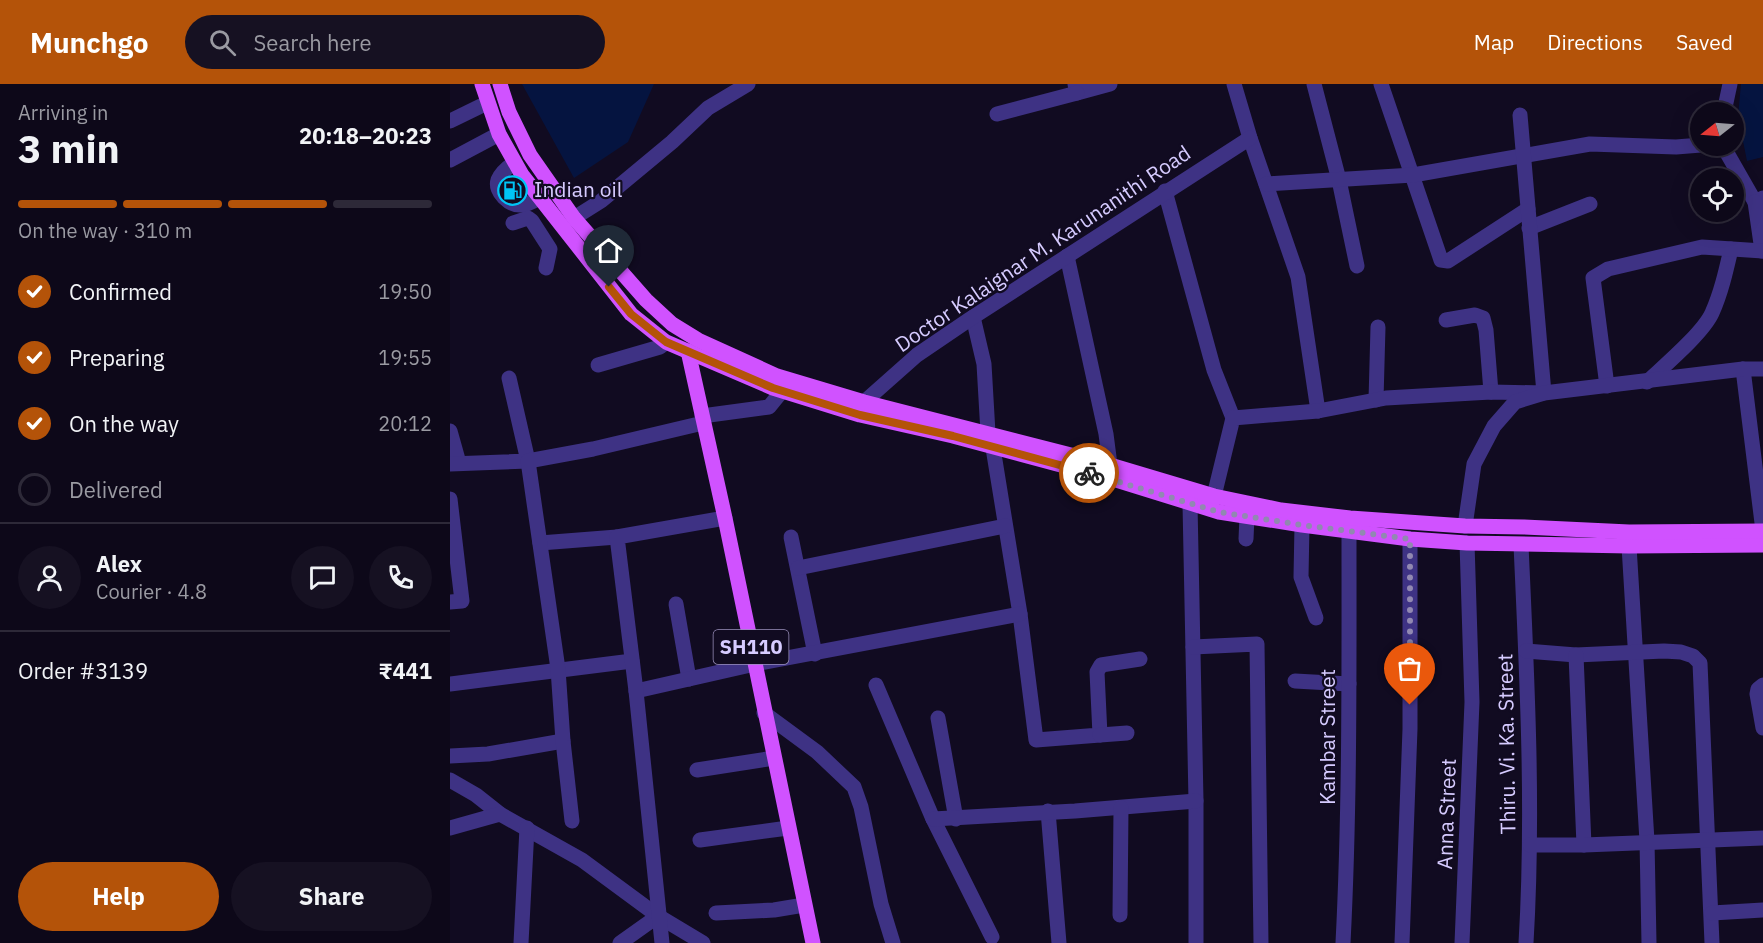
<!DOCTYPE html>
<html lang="en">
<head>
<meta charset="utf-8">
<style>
  body { margin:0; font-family:"IBM Plex Sans",sans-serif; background:#161122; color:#f1f3f6; height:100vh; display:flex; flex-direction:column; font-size:22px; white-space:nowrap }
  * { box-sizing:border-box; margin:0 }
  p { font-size:20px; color:#9a9aa2 }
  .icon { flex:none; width:33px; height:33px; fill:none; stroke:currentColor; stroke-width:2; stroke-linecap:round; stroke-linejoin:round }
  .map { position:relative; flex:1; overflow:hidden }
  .drawer { display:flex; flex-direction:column; background:#0d0819; width:450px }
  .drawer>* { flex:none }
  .needle { width:39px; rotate:253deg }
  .tools { position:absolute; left:1240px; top:18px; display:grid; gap:12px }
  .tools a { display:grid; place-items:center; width:54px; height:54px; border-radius:50%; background:#0d0819; box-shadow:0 6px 24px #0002,0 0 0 2px #2d2938; font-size:30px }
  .pin { position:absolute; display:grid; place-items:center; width:51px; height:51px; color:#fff; margin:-62px -26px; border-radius:50% 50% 50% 0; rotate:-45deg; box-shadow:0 0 6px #0007 }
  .pin .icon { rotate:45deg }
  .courier { position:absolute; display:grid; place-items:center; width:60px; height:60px; margin:-30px; border:4px solid #b45309; border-radius:50%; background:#fff; color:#222; box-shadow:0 2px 8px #0007 }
  .overview em { font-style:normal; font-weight:800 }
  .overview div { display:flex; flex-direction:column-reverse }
  .overview { display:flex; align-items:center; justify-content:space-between; height:102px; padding:0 18px }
  h1 { font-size:39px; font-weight:800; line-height:45px }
  .bar { display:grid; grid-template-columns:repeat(4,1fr); gap:9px 6px; align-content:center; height:72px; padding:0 18px }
  .bar i { height:8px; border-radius:4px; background:#2d2938 }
  .bar .selected { background:#b45309 }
  .bar p { grid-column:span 4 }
  .line { display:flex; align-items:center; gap:15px; padding:0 18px; border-top:2px solid #2d2938 }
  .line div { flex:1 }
  .round { display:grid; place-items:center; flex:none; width:63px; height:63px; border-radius:32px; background:#161122 }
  ol { padding:0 18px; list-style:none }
  li { display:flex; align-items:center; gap:18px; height:66px }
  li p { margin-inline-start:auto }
  li .icon { padding:6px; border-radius:50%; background:#b45309; color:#fff; stroke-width:4 }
  li:last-child { color:#9a9aa2 }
  li i { width:33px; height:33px; border:3px solid #2d2938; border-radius:50% }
  .button { display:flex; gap:12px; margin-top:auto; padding:12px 18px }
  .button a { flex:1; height:69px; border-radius:36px; background:#b45309; color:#fff; font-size:24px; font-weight:800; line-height:69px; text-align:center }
  .button a+a { background:#161122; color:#f1f3f6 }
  header { display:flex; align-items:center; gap:36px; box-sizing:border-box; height:84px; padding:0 30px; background:#b45309; color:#fff }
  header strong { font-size:28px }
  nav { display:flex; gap:33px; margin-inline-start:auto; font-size:21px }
  .search { width:420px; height:54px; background:#161122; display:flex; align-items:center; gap:15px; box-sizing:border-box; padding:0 21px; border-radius:33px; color:#9a9aa2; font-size:22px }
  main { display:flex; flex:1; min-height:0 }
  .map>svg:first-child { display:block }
  .water { fill:#051440 }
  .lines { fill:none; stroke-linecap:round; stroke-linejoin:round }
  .minor { stroke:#3e3284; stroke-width:15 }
  .major { stroke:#d052ff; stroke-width:15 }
  .done { stroke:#9188b1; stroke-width:6; stroke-dasharray:0 10.8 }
  .route { stroke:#b45309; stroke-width:8 }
  .labels { text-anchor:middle; stroke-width:4.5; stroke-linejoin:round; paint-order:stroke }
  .shield { fill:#110b21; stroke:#9b91bc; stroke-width:1.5 }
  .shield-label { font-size:20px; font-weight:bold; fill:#d6cbff }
  .poi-label { font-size:21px; fill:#d6cbff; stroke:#110b21; text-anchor:start }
  .street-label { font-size:21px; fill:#d6cbff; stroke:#110b21 }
</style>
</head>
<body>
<header>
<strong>Munchgo</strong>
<div class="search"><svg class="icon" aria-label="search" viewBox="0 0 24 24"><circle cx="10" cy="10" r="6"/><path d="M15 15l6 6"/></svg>Search here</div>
<nav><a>Map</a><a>Directions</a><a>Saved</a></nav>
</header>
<main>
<section class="drawer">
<div class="overview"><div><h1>3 min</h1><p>Arriving in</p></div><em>20:18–20:23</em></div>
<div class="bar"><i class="selected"></i><i class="selected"></i><i class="selected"></i><i></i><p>On the way · 310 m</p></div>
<ol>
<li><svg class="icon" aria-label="check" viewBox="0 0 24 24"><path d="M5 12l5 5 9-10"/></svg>Confirmed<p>19:50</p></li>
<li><svg class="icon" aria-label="check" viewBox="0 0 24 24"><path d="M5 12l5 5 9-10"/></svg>Preparing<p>19:55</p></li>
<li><svg class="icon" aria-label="check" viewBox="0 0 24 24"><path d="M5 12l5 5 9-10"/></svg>On the way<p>20:12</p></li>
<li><i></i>Delivered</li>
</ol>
<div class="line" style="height:108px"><a class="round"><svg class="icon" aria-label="person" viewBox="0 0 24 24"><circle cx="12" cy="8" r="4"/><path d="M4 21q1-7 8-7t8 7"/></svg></a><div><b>Alex</b><p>Courier · 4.8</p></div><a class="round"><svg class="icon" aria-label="chat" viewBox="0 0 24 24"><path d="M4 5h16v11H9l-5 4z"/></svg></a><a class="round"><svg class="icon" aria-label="phone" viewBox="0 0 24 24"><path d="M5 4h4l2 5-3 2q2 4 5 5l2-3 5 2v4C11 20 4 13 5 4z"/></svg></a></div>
<div class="line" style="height:78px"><div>Order #3139</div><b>₹441</b></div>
<div class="button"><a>Help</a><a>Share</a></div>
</section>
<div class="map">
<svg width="1313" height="859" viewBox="0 0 1313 859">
  <rect width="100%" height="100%" fill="#110b21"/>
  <g class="water">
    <polygon points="72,0 204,0 178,58 124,94"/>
    <polygon points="1291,0 1313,0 1313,73 1297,77 1288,32"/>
  </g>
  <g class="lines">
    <g class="minor">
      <polyline points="625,0 627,9 660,0"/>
      <polyline points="784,0 800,54 848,193 868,327"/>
      <polyline points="864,0 889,96 907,182"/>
      <polyline points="931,0 991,176 998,177 1078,125"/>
      <polyline points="1274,28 1280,0"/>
      <polyline points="547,30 627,9"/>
      <polyline points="0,37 37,19"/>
      <polyline points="1273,62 1305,118 1313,114"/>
      <polyline points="0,76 49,50"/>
      <path d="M 64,79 C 58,83 51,89 48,96 C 44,108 60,122 71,121 C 77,121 84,117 89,114"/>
      <polyline points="816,100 963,91 1140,60 1226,63 1251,61"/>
      <polyline points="715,107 764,286 783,334"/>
      <polyline points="1305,118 1312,167"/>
      <polyline points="124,134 151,117 222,58 258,24 298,0"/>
      <polyline points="63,139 78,134 82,137 100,165 96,184"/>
      <polyline points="1079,144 1140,120"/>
      <polyline points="617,172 656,350 660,381"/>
      <polyline points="523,233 534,280 538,349"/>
      <polyline points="996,236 1025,231 1033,234 1036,246 1041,308"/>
      <polyline points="148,281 210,263 216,258"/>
      <polyline points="1293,285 1313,447"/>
      <path d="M 1197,298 C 1214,282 1253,249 1262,229 C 1271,209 1276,187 1281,165"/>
      <polyline points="1157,302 1143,194 1158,185 1252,163 1313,167"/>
      <polyline points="926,316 928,243"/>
      <polyline points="411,327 414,318 467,271 520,235 800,54"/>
      <polyline points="252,332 319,323 332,307"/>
      <polyline points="0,347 9,379"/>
      <polyline points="543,364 570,530 586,656 650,651 647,588 651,581 690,575"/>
      <polyline points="0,380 78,377 59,294"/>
      <polyline points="764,412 783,334 868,327 936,314 1041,308 1094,309 1070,31"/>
      <polyline points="0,415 12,517 0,518"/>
      <polyline points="740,420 746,717 746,859"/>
      <polyline points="852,441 851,493 866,534"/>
      <polyline points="1015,442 1024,380 1044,342 1065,318 1094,309 1293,285 1313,285"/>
      <polyline points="341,453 365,570"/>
      <polyline points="796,455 797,432"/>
      <polyline points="90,459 167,453"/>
      <path d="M 1071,461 C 1077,594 1084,726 1076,859"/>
      <polyline points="1179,462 1197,757 1199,859"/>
      <polyline points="348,484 555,442"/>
      <polyline points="226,520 239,595"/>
      <polyline points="743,563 807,560 811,859"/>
      <polyline points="1076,567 1126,571 1214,567 1231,568 1243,572 1250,579 1262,859"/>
      <polyline points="1126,571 1134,761"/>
      <polyline points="845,597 899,600"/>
      <polyline points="0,600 182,577"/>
      <polyline points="426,601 483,735 542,853"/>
      <polyline points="1313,601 1308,605 1307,610 1313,644"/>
      <polyline points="186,607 305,580 570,530"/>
      <polyline points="314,629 367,668 404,703 411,723 431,820 443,859"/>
      <polyline points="488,634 506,735"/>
      <polyline points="650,651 677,649"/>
      <polyline points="0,672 38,670 113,657"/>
      <polyline points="247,686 324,674"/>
      <polyline points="0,696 26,711 50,730"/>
      <polyline points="598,727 609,859"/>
      <polyline points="483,735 625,727 746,717"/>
      <polyline points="122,737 113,657 108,585 78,377 143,365 253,339"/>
      <polyline points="0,744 50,730 132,776 208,832 253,859"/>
      <polyline points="250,756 338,744"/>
      <polyline points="1080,761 1134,761 1313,754"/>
      <polyline points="266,829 324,826 354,821"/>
      <polyline points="1262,829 1313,826"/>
      <polyline points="670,831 671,724"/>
      <polyline points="71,859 77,744"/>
      <polyline points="170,859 208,832"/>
      <polyline points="212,859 186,607 167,453 275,434"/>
      <path d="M 893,859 C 900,722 899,584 899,447"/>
      <polyline points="952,859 960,645 960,455"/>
      <polyline points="1012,859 1022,618 1017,459"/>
    </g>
    <g class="major">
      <polyline points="32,0 49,50 72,91 181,230 216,258 323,304 410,331 503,352 663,395 769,428 852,441 960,455 1017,459 1179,462 1313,461"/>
      <polyline points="50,0 59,28 80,71 124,134 196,216 222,240 248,256 327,292 414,318 660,381 764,412 831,426 900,434 1015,442 1074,443 1179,448 1313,447"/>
      <polyline points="238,267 275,434 363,859"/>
    </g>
  </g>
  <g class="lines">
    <polyline class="done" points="639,389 769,428 852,441 960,455 960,621"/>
    <polyline class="route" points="159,203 181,230 216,258 323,304 410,331 503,352 639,389"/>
  </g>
  <defs>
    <symbol id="fuel-ring" viewBox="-11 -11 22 22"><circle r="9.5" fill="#110b21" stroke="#00c4f6" stroke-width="1.5"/><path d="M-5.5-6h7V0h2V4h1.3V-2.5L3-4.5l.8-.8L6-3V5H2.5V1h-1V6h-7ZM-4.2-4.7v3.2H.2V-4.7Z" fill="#00c4f6"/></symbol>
  </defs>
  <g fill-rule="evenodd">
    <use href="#fuel-ring" x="46" y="90" width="33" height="33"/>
  </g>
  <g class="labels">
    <rect class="shield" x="263.5" y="546" width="75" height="34" rx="4.5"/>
    <g class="shield-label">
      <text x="301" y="570">SH110</text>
    </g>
    <g class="poi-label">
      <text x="84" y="113">Indian oil</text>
    </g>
    <g class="street-label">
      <text transform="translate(593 165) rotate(-34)" y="7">Doctor Kalaignar M. Karunanithi Road</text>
      <text transform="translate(878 653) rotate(-90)" y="7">Kambar Street</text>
      <text transform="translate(1057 660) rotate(-91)" y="7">Thiru. Vi. Ka. Street</text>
      <text transform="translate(997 730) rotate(-88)" y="7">Anna Street</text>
    </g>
  </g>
</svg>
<div class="tools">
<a><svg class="needle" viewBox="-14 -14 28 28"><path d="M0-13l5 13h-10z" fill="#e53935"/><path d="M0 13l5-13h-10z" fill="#9a9aa2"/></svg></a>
<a><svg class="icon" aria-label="locate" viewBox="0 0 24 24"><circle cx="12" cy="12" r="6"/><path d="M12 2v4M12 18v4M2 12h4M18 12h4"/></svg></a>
</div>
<div class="pin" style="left:960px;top:621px;background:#ea580c"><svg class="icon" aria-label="bag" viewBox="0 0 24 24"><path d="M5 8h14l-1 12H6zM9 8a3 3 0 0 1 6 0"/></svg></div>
<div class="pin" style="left:159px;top:203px;background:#1f2937"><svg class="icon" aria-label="home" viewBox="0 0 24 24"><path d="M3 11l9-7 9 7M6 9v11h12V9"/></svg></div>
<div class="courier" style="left:639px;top:389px"><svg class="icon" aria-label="bike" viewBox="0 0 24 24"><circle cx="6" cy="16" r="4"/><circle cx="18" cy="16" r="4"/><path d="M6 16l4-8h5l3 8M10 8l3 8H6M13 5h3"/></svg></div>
</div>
</main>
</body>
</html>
